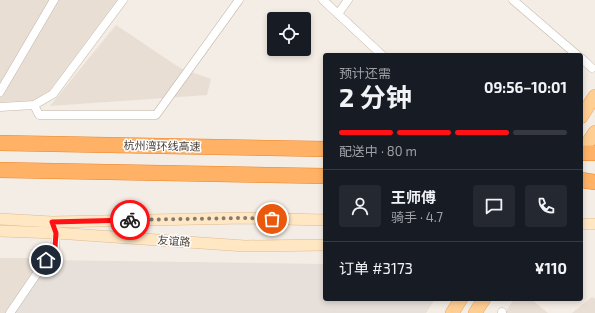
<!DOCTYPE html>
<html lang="zh">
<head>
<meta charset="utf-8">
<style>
  body { margin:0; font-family:"Exo 2","Noto Sans SC",sans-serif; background:#242831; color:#f1f3f6; height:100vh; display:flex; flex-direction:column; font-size:15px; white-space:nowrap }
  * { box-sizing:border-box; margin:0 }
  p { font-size:13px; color:#9ea1a6 }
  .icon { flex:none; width:22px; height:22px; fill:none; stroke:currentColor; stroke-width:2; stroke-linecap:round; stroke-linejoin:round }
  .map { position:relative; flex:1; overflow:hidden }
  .side { position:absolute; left:323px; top:53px; width:260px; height:248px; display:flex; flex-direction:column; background:#171b24; border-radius:4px; box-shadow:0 2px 6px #0003 }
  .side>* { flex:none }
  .buttons { position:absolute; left:267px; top:12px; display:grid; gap:8px }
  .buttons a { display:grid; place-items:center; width:44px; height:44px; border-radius:4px; background:#171b24; box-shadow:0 2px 6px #0003; font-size:20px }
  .pin { position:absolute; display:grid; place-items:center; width:34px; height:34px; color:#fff; margin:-17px; border:2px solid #fff; border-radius:50%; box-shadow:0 1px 4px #0007 }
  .courier { position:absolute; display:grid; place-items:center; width:40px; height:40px; margin:-20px; border:3px solid #ff1115; border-radius:50%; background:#fff; color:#222; box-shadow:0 1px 5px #0007 }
  .headline em { font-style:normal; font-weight:700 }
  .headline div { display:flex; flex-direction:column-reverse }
  .headline { display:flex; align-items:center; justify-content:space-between; height:68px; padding:0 16px }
  h1 { font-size:26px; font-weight:700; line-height:30px }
  .bar { display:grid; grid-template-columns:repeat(4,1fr); gap:6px 4px; align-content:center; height:48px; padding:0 16px }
  .bar i { height:5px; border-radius:3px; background:#363941 }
  .bar .active { background:#ff1115 }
  .bar p { grid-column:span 4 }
  .line { display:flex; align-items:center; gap:10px; padding:0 16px; border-top:1px solid #363941 }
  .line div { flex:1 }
  .round { display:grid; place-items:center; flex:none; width:42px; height:42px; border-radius:4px; background:#242831 }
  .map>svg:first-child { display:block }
  .residential { fill:#e9ded3 }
  .industrial { fill:#e6dfda }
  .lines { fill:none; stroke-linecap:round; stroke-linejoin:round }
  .minor-casing { stroke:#c3b6aa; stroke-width:9 }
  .secondary-casing { stroke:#dcbc92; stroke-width:12 }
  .primary-casing { stroke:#efa859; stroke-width:14 }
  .motorway-casing { stroke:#ec8328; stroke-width:16 }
  .minor { stroke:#fff; stroke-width:8 }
  .secondary { stroke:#ffe7c4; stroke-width:11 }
  .primary { stroke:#ffce93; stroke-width:13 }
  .motorway { stroke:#ffb265; stroke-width:15 }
  .done { stroke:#847a72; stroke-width:4; stroke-dasharray:0 7.2 }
  .route { stroke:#ff1115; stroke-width:5 }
  .labels { text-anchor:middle; stroke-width:3; stroke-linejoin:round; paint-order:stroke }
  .street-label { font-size:11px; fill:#473c34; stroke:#fff }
</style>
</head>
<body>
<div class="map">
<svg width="595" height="313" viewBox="0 0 595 313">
  <rect width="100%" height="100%" fill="#f4ede5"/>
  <g class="residential">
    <polygon points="0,0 117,0 50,90 32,101 4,102 0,102"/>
    <polygon points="116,25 180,68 211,79 207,95 50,106"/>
    <polygon points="0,258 41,258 6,313 0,313"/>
    <polygon points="592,297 595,299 595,313 572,313"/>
    <polygon points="514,299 531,299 548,313 505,313"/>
  </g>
  <polygon class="industrial" points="46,260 325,264 325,299 435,299 426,313 14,313"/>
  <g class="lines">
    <defs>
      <g id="minor">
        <polyline points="323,0 382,55"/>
        <polyline points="513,0 577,55"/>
        <polyline points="338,14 348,0"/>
        <polyline points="581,58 592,68"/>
        <polyline points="0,92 54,0"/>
        <polyline points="34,105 39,115 156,115 239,0"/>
        <polyline points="0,107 34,105 53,94 123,0"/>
        <polyline points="10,313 55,247 56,233 54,228"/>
        <polyline points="502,313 502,312"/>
      </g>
      <g id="secondary">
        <polyline points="0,219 52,222 245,218 325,220"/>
        <polyline points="581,224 595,224"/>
        <polyline points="0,231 56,233 245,246 325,245"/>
      </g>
      <g id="primary">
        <polyline points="581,117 595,96"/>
        <polyline points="581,153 595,132"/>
        <polyline points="452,313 461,299"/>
        <polyline points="475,313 484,299"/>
      </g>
      <g id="motorway">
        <polyline points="0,143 325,149"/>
        <polyline points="581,153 595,153"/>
        <polyline points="0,170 325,176"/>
        <polyline points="581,180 595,182"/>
      </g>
    </defs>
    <use href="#minor" class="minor-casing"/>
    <use href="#secondary" class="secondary-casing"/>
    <use href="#primary" class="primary-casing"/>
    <use href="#motorway" class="motorway-casing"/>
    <use href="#minor" class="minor"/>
    <use href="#secondary" class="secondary"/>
    <use href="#primary" class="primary"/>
    <use href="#motorway" class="motorway"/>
  </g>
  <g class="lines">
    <polyline class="done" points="130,220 245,218 272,219"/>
    <polyline class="route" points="46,260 55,247 56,233 52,222 130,220"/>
  </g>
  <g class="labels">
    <g class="street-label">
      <text transform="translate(162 146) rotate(1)" y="4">杭州湾环线高速</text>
      <text transform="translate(174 241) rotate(4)" y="4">友谊路</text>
    </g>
  </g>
</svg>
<div class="buttons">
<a><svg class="icon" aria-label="locate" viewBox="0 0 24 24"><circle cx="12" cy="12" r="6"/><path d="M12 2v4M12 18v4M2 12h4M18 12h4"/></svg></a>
</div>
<div class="pin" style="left:272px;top:219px;background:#ea580c"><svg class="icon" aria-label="bag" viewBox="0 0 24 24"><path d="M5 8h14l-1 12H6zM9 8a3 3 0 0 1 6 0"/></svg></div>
<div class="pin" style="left:46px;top:260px;background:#1f2937"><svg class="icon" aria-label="home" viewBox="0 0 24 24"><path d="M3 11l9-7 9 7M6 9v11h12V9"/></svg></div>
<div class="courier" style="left:130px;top:220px"><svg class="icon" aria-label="bike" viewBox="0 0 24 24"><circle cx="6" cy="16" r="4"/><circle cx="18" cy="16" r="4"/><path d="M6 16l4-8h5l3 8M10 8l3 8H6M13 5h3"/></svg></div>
<section class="side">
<div class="headline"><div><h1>2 分钟</h1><p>预计还需</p></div><em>09:56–10:01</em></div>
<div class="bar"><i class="active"></i><i class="active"></i><i class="active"></i><i></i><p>配送中 · 80 m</p></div>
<div class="line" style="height:72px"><a class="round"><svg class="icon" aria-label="person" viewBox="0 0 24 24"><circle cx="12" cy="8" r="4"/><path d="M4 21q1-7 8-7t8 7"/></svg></a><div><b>王师傅</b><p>骑手 · 4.7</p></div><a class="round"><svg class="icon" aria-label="chat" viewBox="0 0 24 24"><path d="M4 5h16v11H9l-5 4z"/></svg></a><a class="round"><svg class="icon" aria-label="phone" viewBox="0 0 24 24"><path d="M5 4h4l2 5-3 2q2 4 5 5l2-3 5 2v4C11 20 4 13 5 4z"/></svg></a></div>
<div class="line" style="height:52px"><div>订单 #3173</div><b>¥110</b></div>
</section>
</div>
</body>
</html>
